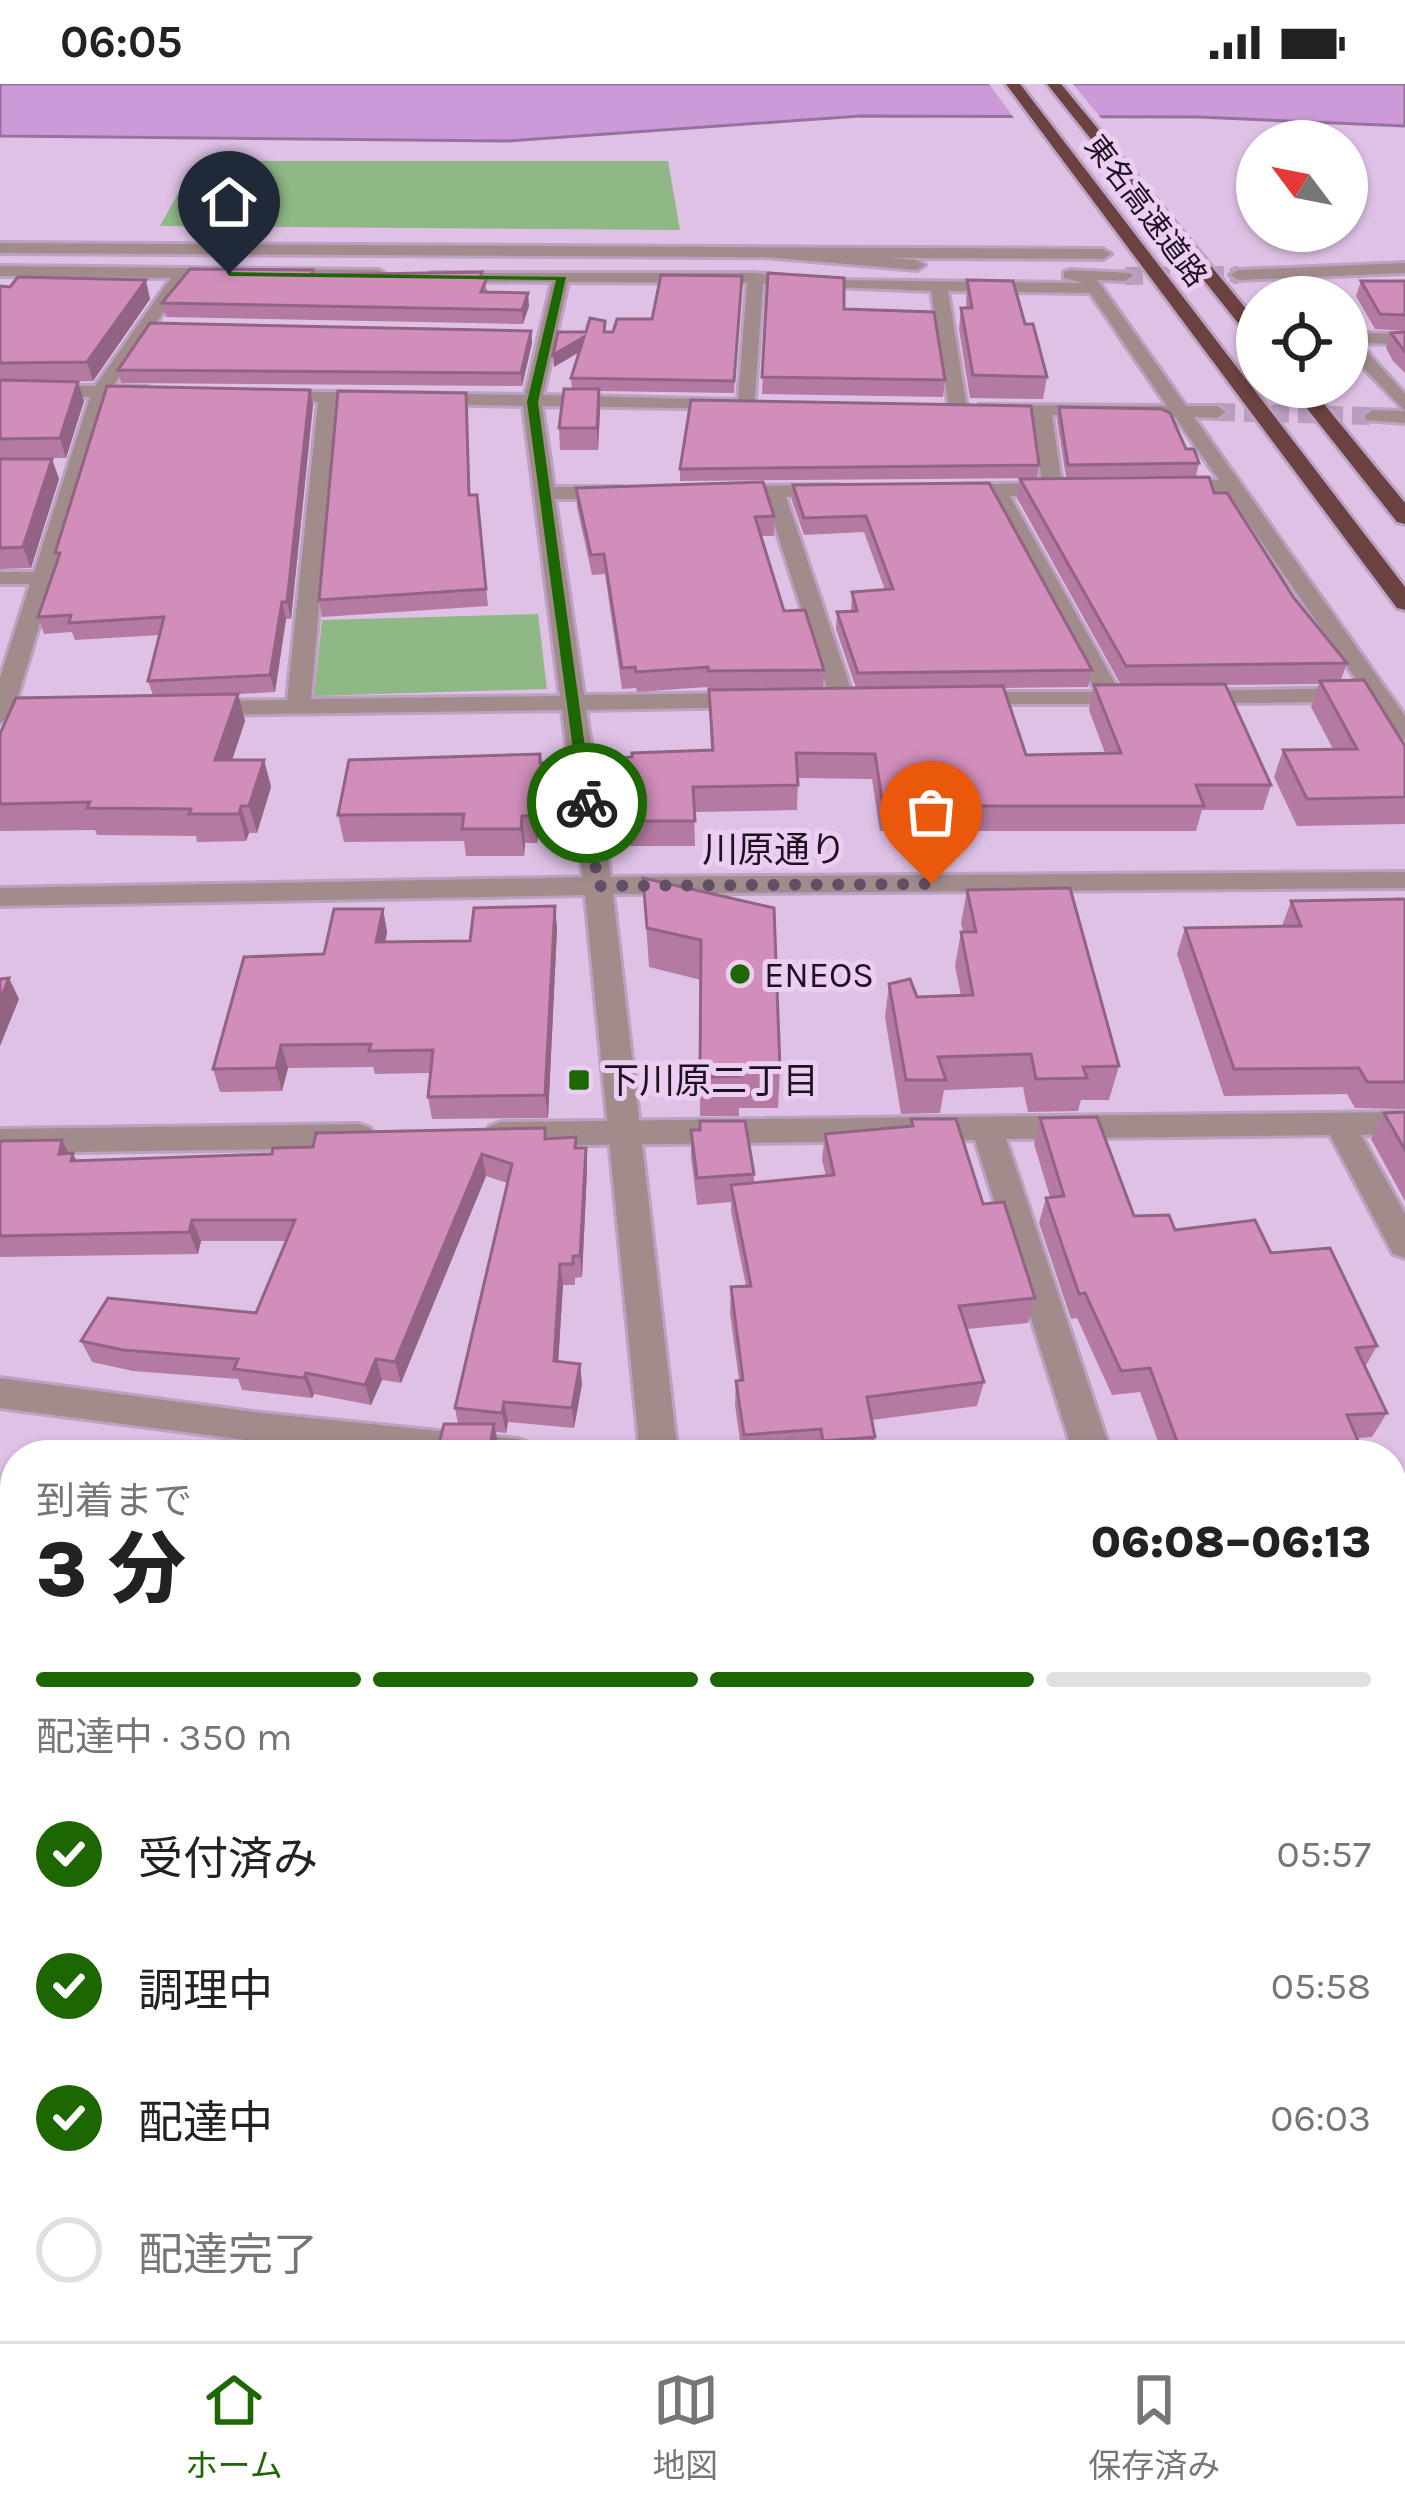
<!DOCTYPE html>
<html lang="ja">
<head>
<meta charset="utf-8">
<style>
  body { margin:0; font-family:Karla,"Noto Sans JP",sans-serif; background:#f6f6f6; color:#222; height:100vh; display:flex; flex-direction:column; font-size:45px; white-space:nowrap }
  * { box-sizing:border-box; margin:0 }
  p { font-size:39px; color:#767676 }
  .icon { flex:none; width:66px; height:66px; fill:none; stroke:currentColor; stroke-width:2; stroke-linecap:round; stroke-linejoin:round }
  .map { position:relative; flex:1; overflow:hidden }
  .side { position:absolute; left:0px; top:1356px; width:1407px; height:903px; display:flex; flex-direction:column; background:#fff; border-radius:48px 48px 0 0; box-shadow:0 3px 9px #0004 }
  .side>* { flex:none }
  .needle { width:78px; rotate:302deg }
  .tools { position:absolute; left:1236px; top:36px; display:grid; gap:24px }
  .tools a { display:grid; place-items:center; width:132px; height:132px; border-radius:50%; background:#fff; box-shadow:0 3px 9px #0004; font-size:60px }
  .pin { position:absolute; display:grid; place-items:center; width:102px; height:102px; color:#fff; margin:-123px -51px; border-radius:50% 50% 50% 0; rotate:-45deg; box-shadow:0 0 12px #0007 }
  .pin .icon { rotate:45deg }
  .courier { position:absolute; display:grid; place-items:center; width:120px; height:120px; margin:-60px; border:9px solid #1d6702; border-radius:50%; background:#fff; color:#222; box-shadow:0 3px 15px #0007 }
  .summary em { font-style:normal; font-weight:800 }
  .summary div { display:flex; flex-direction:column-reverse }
  .summary { display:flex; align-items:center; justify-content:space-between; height:204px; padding:0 36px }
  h1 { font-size:78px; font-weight:800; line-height:90px }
  .bar { display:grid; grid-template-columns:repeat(4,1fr); gap:18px 12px; align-content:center; height:144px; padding:0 36px }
  .bar i { height:15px; border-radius:9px; background:#e0e0e0 }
  .bar .on { background:#1d6702 }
  .bar p { grid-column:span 4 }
  ol { padding:0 36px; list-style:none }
  li { display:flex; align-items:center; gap:36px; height:132px }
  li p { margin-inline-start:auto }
  li .icon { padding:12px; border-radius:50%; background:#1d6702; color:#fff; stroke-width:4 }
  li:last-child { color:#767676 }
  li i { width:66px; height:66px; border:6px solid #e0e0e0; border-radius:50% }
  .status { display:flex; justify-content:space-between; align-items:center; height:84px; padding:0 60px; background:#fff; direction:ltr }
  .status svg { height:33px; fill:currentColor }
  .dock { display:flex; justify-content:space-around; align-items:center; height:168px; border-top:3px solid #e0e0e0; background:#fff; font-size:33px; color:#767676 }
  .dock a { display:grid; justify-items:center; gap:6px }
  .dock .on { color:#1d6702 }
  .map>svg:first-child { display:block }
  .green { fill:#8fb886 }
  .water { fill:#cb9ad7; stroke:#9771a0; stroke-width:3 }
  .pier { fill:#dfc1e6 }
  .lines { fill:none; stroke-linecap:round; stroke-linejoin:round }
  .minor-tunnel-far1 { stroke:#b89ebe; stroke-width:14; stroke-dasharray:14 8; stroke-linecap:butt }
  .minor-tunnel { stroke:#b89ebe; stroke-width:18; stroke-dasharray:18 9; stroke-linecap:butt }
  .minor-casing { stroke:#bca2c2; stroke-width:6 }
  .tertiary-casing { stroke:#bca2c2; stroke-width:6 }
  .motorway-casing { stroke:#bca2c2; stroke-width:6 }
  .minor { fill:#a28c8b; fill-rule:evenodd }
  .tertiary { fill:#a28c8b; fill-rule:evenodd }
  .motorway { fill:#6c4141; fill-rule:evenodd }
  .wall { fill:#b57aa1 }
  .shaded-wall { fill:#936383 }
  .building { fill:#d28ebb; stroke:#936383; stroke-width:3 }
  .route { fill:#1d6702 }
  .done { stroke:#614f65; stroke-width:12; stroke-dasharray:0 21.6 }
  .poi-dot { fill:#1d6702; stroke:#eccef3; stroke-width:4.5 }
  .labels { text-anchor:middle; stroke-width:10; stroke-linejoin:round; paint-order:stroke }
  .far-street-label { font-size:30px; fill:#1d121f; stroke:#eccef3 }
  .street-label { font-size:36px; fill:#1d121f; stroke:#eccef3 }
  .poi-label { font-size:36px; fill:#1d121f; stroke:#eccef3; text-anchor:start }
</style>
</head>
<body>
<div class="status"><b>06:05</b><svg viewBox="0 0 49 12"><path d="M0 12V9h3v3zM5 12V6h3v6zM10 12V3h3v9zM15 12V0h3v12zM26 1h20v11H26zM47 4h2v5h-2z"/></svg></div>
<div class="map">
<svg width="1405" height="2257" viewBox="0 0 1405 2257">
  <rect width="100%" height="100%" fill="#dfc1e6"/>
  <g class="green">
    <polygon points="228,77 668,77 680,146 160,142 193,83"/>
    <polygon points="538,530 547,605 314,612 322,536"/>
  </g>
  <polygon class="water" points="0,0 1405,0 1405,42 1198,33 860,32 507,57 0,52"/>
  <polygon class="pier" points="989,0 1073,0 1105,39 1017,38"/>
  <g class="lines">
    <polyline class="minor-tunnel-far1" points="1186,191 1238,191"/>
    <g class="minor-tunnel">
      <polyline points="1125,192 1238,191"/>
      <polyline points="1217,328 1373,332"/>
    </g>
    <defs>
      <g id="minor">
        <polygon points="759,164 917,176 925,181 917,186 753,172 753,166"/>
        <polygon points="1405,179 1405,189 1238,196 1230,191 1238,186"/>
        <polygon points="0,182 379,186 387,191 379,196 187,194 113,302 148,303 157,308 148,313 108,313 12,632 0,639 0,594 30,500 0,500 0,488 34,488 90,313 0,311 0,301 95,302 171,194 0,192"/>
        <path d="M 1070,186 L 1131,189 L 1133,192 L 1125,197 L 1097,196 L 1186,322 L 1217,322 L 1226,328 L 1217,334 L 1194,333 L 1405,632 L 1405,656 L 1396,654 L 1372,618 L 1182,619 L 1182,609 L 1190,607 L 1362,604 L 1227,408 L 1166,409 L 1156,403 L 1166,397 L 1219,396 L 1175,333 L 1052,331 L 1062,400 L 1070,405 L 1060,411 L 1010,412 L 1120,608 L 1140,610 L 1140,620 L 954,620 L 954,610 L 962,608 L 1096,608 L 990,412 L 950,413 L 940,407 L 950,401 L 1042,399 L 1033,331 L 986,331 L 977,325 L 979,321 L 1167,322 L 1090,209 L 948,207 L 967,324 L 958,330 L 949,324 L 931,207 L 763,200 L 754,325 L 542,322 L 554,403 L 622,403 L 632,409 L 622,415 L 555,415 L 584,611 L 754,609 L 766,616 L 754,623 L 586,626 L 612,802 L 608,808 L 588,808 L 584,802 L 562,626 L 200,631 L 188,624 L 200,617 L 287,616 L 318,318 L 266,316 L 260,315 L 260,307 L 525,311 L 552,198 L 436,197 L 428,192 L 430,189 L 755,189 L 830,196 L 1083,199 L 1064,194 L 1064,188 ZM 568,198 L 747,199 L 738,316 L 543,311 ZM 337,318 L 523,322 L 560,612 L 311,615 Z"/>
        <polygon points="1347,249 1405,250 1405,260 1359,259 1405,310 1405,327 1347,267"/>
        <polygon points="1373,326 1405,327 1405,339 1366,336 1364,332"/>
        <polygon points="838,401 845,403 845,411 786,413 854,614 842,621 830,614 766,414 722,414 712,408 722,402"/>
        <polygon points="1405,1028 1405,1050 1361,1051 1405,1130 1405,1174 1393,1170 1330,1051 1006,1055 1112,1371 1074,1371 975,1056 501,1062 490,1058 485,1050 490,1042 501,1038"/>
        <polygon points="359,1040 370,1044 375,1052 370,1060 359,1064 0,1069 0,1045"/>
        <polygon points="0,1294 262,1329 518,1355 531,1360 537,1371 361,1371 0,1324"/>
        <polygon points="1392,1479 1405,1480 1405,1516 1392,1515"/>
        <polygon points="0,1685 15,1687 15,1731 0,1729"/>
        <polygon points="1392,2220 1405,2228 1405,2257 1363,2257 1358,2244 1392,2244"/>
      </g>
      <g id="tertiary">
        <polygon points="0,159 1103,165 1111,170 1103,175 0,169"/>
        <polygon points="1405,788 1405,804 613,810 678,1371 640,1371 585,811 0,822 0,804 598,793"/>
        <polygon points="739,2244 793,2244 794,2257 740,2257"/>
      </g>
      <g id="motorway">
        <polygon points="1006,0 1020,0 1405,503 1405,526 1397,524"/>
        <polygon points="1047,0 1061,0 1257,238 1257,256 1250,254"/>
        <polygon points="1290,303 1310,303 1405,419 1405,440 1397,438"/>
      </g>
    </defs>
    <use href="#minor" class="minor-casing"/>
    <use href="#tertiary" class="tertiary-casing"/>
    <use href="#motorway" class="motorway-casing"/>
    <use href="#minor" class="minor"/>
    <use href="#tertiary" class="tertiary"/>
    <use href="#motorway" class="motorway"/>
  </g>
  <g class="wall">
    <polygon points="768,189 844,225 945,296 943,313 762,310"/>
    <polygon points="314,191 482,194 488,208 529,222 523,240 166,233 162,219"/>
    <polygon points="742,192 734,309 599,307 600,327 598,366 560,366 559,344 572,305 571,294 580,268 554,283 606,248 613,248 652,235"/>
    <polygon points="967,196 1025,240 1047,293 1043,315 970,314 959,245 961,224 966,224"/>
    <polygon points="1361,197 1405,197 1405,247 1375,245 1356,212"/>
    <polygon points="0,202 150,215 93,297 56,298 84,317 66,374 0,374"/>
    <polygon points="531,247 532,259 522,302 121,299 118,286"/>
    <polygon points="1405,248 1405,289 1393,277 1386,264 1391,249"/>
    <polygon points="310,306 313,321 291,535 286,535 275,608 238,610 245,637 232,676 264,676 271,703 257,749 249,749 246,757 197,758 196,752 97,751 95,746 0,747 0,650 153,611 148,597 160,551 75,556 72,548 44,550 38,533 58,477 55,469"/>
    <polygon points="466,309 470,411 477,411 488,522 322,533 319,516"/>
    <polygon points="1059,323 1186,365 1199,379 1196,392 1066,393 1057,336"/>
    <polygon points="0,375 52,375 59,395 31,484 0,485"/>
    <polygon points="1039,381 1037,394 680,397 680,385"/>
    <polygon points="1020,395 1214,409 1294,514 1347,579 1341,596 1405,662 1405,740 1297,742 1274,693 1283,666 1333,665 1311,623 1319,600 1225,601 1271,701 1263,726 1202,726 1196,747 880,747 872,695 798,694 797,726 694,728 695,762 622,762 621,734 606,734 600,676 711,666 709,608 707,603 637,608 636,604 622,605 605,490 592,491 577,423 576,404 774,432 774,452 761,452 784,527 824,586 823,605 856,604 836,545 837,528 851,528 852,508 885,506 864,448 804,451 792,417 793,401 989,399 1092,586 1088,603 1004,604 1026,671 1105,669 1089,626 1094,601 1121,601 1017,414"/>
    <polygon points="540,670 541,678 569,706 571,732 540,731 537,759 525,759 524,772 466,772 464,757 344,758 338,731"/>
    <polygon points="643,794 774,824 780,985 778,1024 739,1024 739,1032 700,1032 701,896 649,883"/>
    <polygon points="967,806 1119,982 1109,1016 1081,1016 1078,1027 1028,1028 1023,1003 944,1006 940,1029 901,1030 885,933 889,900 917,913 961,912 955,882 961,848 963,848 961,839"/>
    <polygon points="1405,815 1405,1025 1355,1024 1347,1010 1224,1012 1177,870 1185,844 1282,842 1291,817"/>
    <polygon points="555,822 557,845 548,1034 432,1035 428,1013 430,989 375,990 373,983 288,984 282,1007 220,1008 213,985 324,870 383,825 387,848 385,858 470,857"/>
    <polygon points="1405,1028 1405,1117 1371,1055 1384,1029"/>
    <polygon points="1040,1034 1134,1132 1175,1146 1271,1169 1377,1262 1365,1283 1387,1329 1372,1353 1357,1354 1364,1371 1163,1371 1140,1308 1112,1311 1077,1234 1071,1235 1039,1139 1046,1114 1050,1113 1034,1060"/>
    <polygon points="911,1035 983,1120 1035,1214 1028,1239 967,1245 984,1298 977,1322 872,1336 875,1353 872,1371 819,1371 818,1369 742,1371 735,1321 736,1297 739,1296 730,1229 731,1203 746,1202 731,1127 731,1118 697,1121 691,1073 691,1046 754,1090 754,1099 826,1092 822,1076 825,1050 910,1043"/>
    <polygon points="576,1053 577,1064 586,1064 587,1086 582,1193 575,1194 575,1201 563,1201 558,1278 582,1300 574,1344 508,1338 506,1349 496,1348 500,1371 436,1371 458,1340 455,1324 507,1099 486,1092 401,1299 382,1296 371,1321 314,1310 312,1314 242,1306 238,1295 133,1287 92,1278 81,1257 256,1229 286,1157 201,1157 198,1170 0,1173 0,1057 62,1056 69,1069 77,1077 272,1070"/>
    <polygon points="15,1437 15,1651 0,1635 0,1529"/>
    <polygon points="1392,1602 1405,1631 1405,1816 1392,1818"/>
    <polygon points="15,1759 15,2031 8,2052 0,2054 0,1782 5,1782"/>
    <polygon points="1405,1928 1405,2022 1392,1989 1392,1931"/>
    <polygon points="978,2244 1108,2244 1111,2257 980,2257"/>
  </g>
  <g class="shaded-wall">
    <polygon points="146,196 150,215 93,297 87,278"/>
    <polygon points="528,209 529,222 523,240 522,226"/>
    <polygon points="531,247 532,259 522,302 521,289"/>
    <polygon points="584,253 585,264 554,283 553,271"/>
    <polygon points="78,298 84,317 66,374 60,354"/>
    <polygon points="599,305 600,327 598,366 597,344"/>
    <polygon points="310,306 313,321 291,535 287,518"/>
    <polygon points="52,375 59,395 31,484 23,463"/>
    <polygon points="282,518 286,535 275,608 270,591"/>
    <polygon points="238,610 245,637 223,703 215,676"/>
    <polygon points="264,676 271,703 257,749 249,722"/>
    <polygon points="537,704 540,731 537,759 534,732"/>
    <polygon points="241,722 249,749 246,757 239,730"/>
    <polygon points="522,732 525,759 524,772 521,745"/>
    <polygon points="555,822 557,845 548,1034 545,1011"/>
    <polygon points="383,825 387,848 381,881 376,858"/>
    <polygon points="9,894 19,915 0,962 0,916"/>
    <polygon points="281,961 288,984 282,1007 276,984"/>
    <polygon points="62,1056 71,1075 73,1069 83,1091 59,1070"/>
    <polygon points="586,1064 587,1086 582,1193 580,1172"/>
    <polygon points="482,1070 486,1092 401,1299 395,1278"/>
    <polygon points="192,1136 201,1157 198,1170 189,1148"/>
    <polygon points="560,1180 563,1201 557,1298 554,1277"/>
    <polygon points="376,1275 382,1296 371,1321 365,1301"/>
    <polygon points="580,1280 582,1300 574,1344 572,1324"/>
    <polygon points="306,1289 314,1310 312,1314 304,1294"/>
    <polygon points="504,1318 508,1338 506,1349 502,1329"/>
    <polygon points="494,1340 500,1371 488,1371"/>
    <polygon points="0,2018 15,2026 8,2052 0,2048"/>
    <polygon points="101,2244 121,2244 120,2257 100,2257"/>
  </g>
  <g class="building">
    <polygon points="190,185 313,186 311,191 482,188 480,194 487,194 481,208 528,209 522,226 162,219"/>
    <polygon points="768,189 844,194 844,225 934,228 945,296 762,293"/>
    <polygon points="661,191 742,192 734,297 571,294 584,253 553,271 558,248 586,248 590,234 605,237 604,248 613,248 617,235 652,235"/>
    <polygon points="18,193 146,196 87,278 0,279 0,202 10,203"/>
    <polygon points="967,196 1013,197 1025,240 1033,240 1047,293 973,291 961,224 972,224"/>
    <polygon points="1361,197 1405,197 1405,231 1380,230"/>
    <polygon points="150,239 531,247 521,289 118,286"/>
    <polygon points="1405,248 1405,268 1391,249"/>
    <polygon points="0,296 78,298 60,354 0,355"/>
    <polygon points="107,302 310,306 287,518 282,518 270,591 148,597 164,533 69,539 71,531 38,533 60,469 55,469"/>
    <polygon points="564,305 599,305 597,344 559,344"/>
    <polygon points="338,307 466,309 469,411 477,411 486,505 319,516"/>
    <polygon points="691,316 1031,322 1039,381 680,385"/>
    <polygon points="1059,323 1161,325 1170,329 1186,365 1194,365 1199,379 1068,381"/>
    <polygon points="0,375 52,375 23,463 0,464"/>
    <polygon points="1209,393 1214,409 1227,409 1294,514 1347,579 1126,582 1020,395"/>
    <polygon points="763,398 774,432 755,433 784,527 805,526 824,586 708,587 708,583 636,588 635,583 622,584 604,470 591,471 576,404"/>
    <polygon points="989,399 1092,586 858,589 837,528 857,527 852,508 893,505 866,432 804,434 793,401"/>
    <polygon points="1364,596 1405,662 1405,713 1307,715 1283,666 1357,665 1320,597"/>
    <polygon points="1225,600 1271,701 1196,701 1204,722 883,722 875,670 796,669 798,701 693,703 695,737 621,737 622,709 605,709 600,676 632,673 632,669 713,666 709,606 1003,602 1026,671 1121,669 1094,601"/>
    <polygon points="238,610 215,676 264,676 249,722 241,722 239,730 189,730 191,725 87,724 90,718 0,720 0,650 16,614"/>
    <polygon points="540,670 540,679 565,677 569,706 537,704 534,732 522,732 521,745 462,745 464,730 338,731 349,676"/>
    <polygon points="643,794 774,824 780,985 738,985 740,992 700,993 701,856 647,844"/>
    <polygon points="1070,804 1119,982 1083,983 1087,994 1036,995 1031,970 938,973 946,996 906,996 889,900 910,895 917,913 973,911 961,848 976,848 967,806"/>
    <polygon points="1405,815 1405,998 1367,998 1359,984 1234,985 1185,844 1301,842 1291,817"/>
    <polygon points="555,822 545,1011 428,1013 433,966 369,967 371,960 281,961 276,984 213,985 244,873 324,870 334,825 383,825 376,858 470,857 474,824"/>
    <polygon points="9,894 0,916 0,895"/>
    <polygon points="1405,1028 1405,1066 1384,1029"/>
    <polygon points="1097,1033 1134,1132 1169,1131 1175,1146 1255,1136 1271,1169 1330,1164 1377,1262 1356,1264 1387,1329 1347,1331 1364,1371 1182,1371 1150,1284 1121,1287 1085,1209 1079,1210 1046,1114 1064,1112 1040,1034"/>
    <polygon points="911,1035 956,1035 983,1120 1004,1118 1035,1214 959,1222 984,1298 867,1313 875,1353 823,1357 821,1345 744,1351 736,1297 743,1296 731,1203 751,1202 731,1101 834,1091 825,1050 913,1042"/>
    <polygon points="700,1037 745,1037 754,1090 697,1094 691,1046 700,1046"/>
    <polygon points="545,1044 545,1055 576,1053 575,1064 586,1064 580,1172 573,1172 573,1180 560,1180 554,1277 580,1280 572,1324 504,1318 502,1329 455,1324 512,1080 482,1070 395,1278 376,1275 365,1301 306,1289 304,1294 234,1285 238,1275 123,1266 81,1257 108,1214 256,1229 295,1136 192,1136 189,1148 0,1152 0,1057 62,1056 59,1070 73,1069 71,1077 272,1070 273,1064 313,1063 316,1049"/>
    <polygon points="444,1340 494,1340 488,1371 436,1371"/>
    <polygon points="15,1437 15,1614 0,1616 0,1529"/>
    <polygon points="1392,1602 1405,1631 1405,1804 1392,1806"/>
    <polygon points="15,1759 15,2013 0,2015 0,1782 5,1782"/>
    <polygon points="1405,1928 1405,1957 1394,1930"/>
    <polygon points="15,2181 15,2244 101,2244 100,2257 0,2257 0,2184"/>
    <polygon points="594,2244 667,2244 668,2257 554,2257 554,2252"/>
    <polygon points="988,2244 1108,2244 1111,2257 991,2257"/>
  </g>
  <polygon class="route" points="226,188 566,193 538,318 593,722 580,719 527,318 556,196 229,192"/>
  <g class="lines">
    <polyline class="done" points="587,719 598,802 931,800"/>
  </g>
  <g class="poi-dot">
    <circle cx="740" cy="890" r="12"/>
    <rect x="567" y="984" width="24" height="24" rx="6"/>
  </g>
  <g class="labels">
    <g class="far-street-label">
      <text transform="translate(1146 127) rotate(53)" y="10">東名高速道路</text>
    </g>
    <g class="street-label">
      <text x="774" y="778">川原通り</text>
    </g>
    <g class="poi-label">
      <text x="764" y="903">ENEOS</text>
      <text x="603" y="1009">下川原二丁目</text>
    </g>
  </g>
</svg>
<div class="tools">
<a><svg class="needle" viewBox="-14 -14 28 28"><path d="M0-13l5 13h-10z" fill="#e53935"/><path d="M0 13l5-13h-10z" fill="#767676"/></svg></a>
<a><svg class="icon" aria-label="locate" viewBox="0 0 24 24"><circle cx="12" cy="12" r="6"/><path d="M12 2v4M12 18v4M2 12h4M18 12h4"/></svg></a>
</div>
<div class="pin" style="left:931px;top:800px;background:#ea580c"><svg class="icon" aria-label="bag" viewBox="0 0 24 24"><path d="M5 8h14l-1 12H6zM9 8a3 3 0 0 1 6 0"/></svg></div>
<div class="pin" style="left:229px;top:190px;background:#1f2937"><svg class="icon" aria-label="home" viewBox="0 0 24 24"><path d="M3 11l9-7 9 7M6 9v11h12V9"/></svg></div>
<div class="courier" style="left:587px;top:719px"><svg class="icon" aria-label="bike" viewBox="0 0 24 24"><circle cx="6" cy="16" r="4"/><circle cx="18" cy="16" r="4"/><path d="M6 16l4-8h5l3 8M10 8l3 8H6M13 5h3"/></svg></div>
<section class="side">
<div class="summary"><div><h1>3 分</h1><p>到着まで</p></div><em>06:08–06:13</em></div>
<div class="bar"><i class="on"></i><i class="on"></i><i class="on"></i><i></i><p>配達中 · 350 m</p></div>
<ol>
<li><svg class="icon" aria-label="check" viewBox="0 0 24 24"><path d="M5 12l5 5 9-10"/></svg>受付済み<p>05:57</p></li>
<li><svg class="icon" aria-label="check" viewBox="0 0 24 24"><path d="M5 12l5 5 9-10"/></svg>調理中<p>05:58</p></li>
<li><svg class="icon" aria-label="check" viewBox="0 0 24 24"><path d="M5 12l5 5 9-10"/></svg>配達中<p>06:03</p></li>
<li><i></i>配達完了</li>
</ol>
</section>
</div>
<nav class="dock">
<a class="on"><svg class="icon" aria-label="home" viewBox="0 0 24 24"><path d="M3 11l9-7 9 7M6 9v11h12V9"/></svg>ホーム</a>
<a><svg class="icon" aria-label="map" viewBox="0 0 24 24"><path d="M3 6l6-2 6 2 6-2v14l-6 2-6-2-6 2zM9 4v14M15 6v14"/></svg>地図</a>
<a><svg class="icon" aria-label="saved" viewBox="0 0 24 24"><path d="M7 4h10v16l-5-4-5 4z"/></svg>保存済み</a>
</nav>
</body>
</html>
